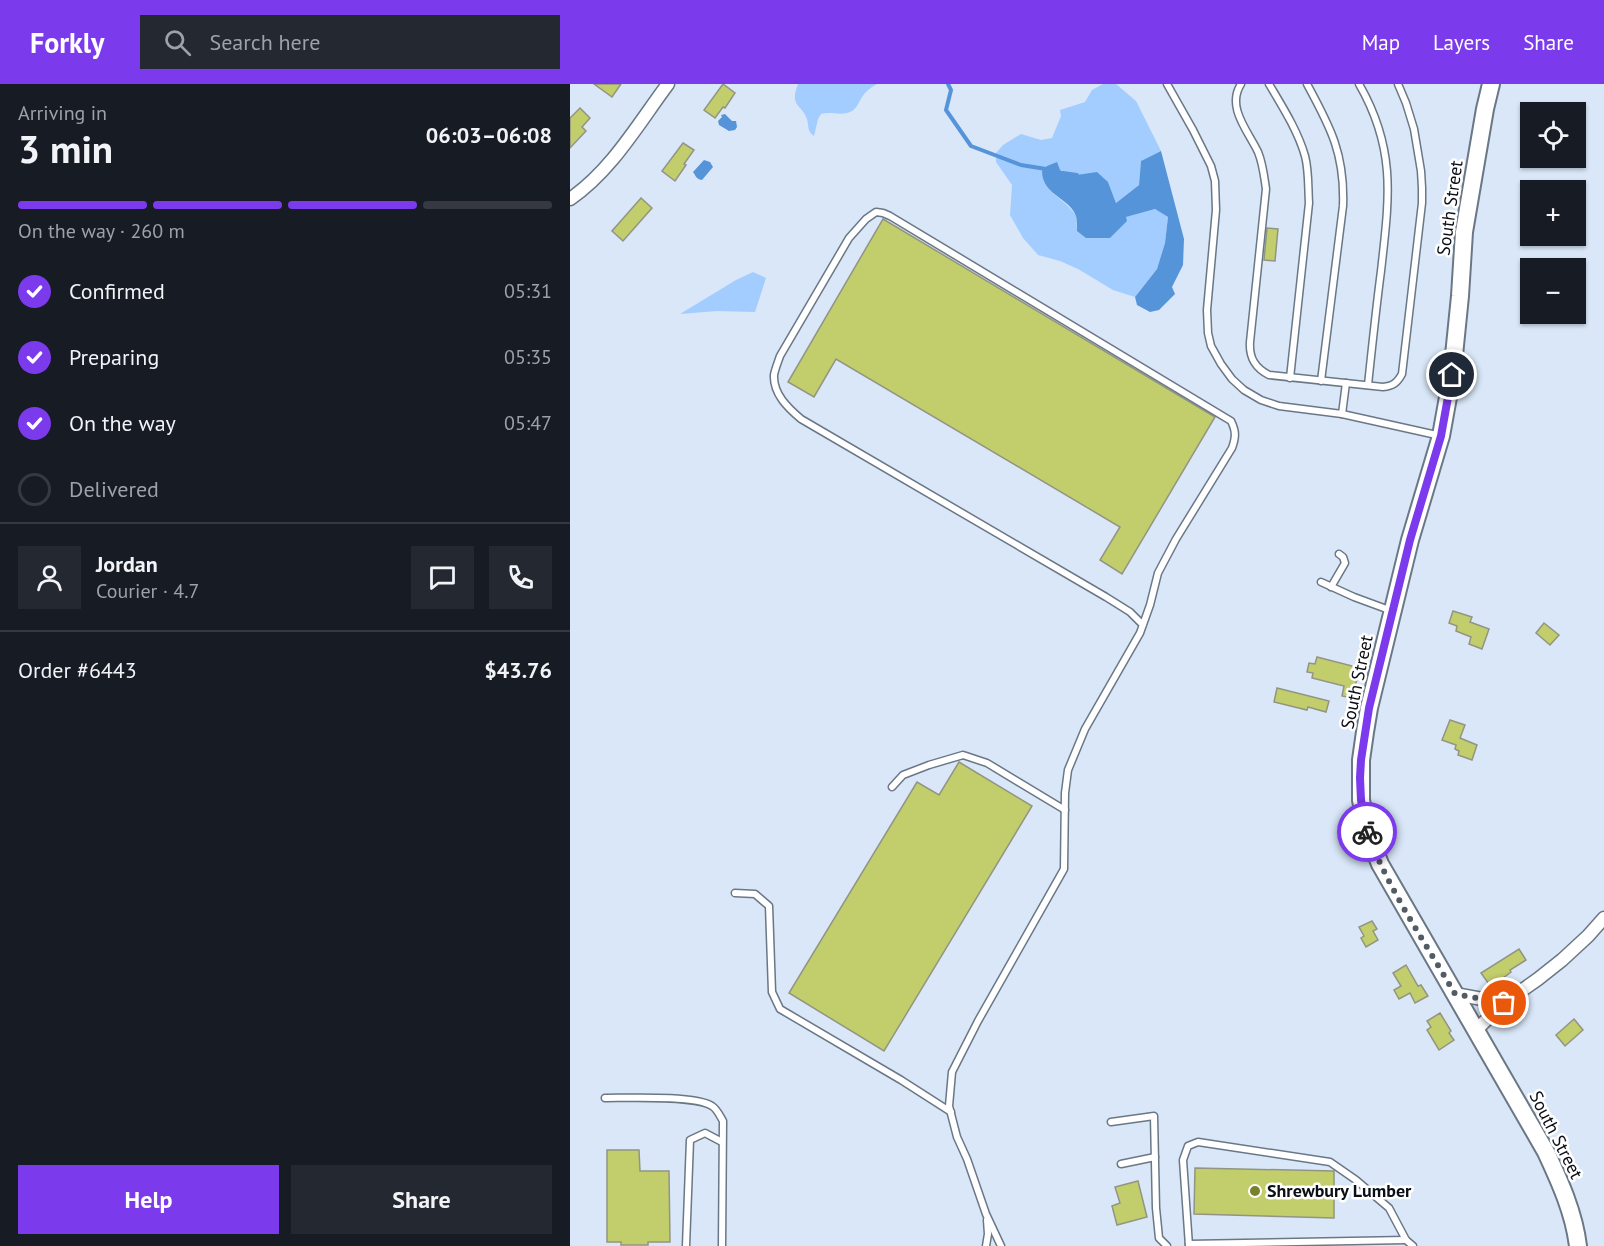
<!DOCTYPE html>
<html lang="en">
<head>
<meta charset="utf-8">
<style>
  body { margin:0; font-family:"PT Sans",sans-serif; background:#242831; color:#f1f3f6; height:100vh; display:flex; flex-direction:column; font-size:22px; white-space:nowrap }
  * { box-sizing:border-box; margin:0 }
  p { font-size:20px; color:#9ea1a6 }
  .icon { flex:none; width:33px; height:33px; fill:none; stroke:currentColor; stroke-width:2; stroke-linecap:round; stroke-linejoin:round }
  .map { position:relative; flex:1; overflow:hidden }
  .panel { display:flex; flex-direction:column; background:#171b24; width:570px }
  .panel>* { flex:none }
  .fabs { position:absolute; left:950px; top:18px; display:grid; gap:12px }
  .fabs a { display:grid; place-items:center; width:66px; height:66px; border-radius:0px; background:#171b24; box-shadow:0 2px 4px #0004; font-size:30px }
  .pin { position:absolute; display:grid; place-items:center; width:51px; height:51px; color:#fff; margin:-26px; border:3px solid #fff; border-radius:50%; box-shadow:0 2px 6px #0007 }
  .courier { position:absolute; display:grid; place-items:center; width:60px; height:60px; margin:-30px; border:4px solid #7c3aed; border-radius:50%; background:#fff; color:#222; box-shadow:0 2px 8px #0007 }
  .overview em { font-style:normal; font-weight:700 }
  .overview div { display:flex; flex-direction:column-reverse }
  .overview { display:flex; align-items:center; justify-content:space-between; height:102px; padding:0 18px }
  h1 { font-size:39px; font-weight:700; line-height:45px }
  .bar { display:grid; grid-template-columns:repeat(4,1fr); gap:9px 6px; align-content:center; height:72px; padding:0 18px }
  .bar i { height:8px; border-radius:4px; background:#363941 }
  .bar .selected { background:#7c3aed }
  .bar p { grid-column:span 4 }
  .line { display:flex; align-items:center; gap:15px; padding:0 18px; border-top:2px solid #363941 }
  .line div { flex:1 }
  .round { display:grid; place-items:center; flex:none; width:63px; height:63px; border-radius:0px; background:#242831 }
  ol { padding:0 18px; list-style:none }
  li { display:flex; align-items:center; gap:18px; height:66px }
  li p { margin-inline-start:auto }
  li .icon { padding:6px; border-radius:50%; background:#7c3aed; color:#fff; stroke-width:4 }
  li:last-child { color:#9ea1a6 }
  li i { width:33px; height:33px; border:3px solid #363941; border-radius:50% }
  .button { display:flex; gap:12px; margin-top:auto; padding:12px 18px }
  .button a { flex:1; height:69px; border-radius:0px; background:#7c3aed; color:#fff; font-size:24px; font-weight:700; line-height:69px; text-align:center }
  .button a+a { background:#242831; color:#f1f3f6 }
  header { display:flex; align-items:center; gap:36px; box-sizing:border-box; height:84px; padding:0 30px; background:#7c3aed; color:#fff }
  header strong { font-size:28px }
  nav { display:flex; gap:33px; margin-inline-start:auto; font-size:21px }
  .search { width:420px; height:54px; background:#242831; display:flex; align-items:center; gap:15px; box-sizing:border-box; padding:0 21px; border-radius:0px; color:#9ea1a6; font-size:22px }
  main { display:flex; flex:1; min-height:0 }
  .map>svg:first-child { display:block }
  .green { fill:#a3cdff }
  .water { fill:#5694da }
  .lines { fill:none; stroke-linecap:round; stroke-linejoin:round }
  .stream { stroke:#5694da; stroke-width:4 }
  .building { fill:#c2ce6c; stroke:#929582; stroke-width:1.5 }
  .service-casing { stroke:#6a7785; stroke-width:9 }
  .minor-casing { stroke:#6a7785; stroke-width:15 }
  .tertiary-casing { stroke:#6a7785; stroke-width:20 }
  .service { stroke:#fff; stroke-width:6 }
  .minor { stroke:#fff; stroke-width:12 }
  .tertiary { stroke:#fff; stroke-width:16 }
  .done { stroke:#535b64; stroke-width:6; stroke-dasharray:0 10.8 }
  .route { stroke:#7c3aed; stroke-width:8 }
  .poi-dot { fill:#78812d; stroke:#fff; stroke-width:2 }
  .labels { text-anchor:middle; stroke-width:5; stroke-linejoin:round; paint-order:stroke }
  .street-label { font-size:18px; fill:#0b0f15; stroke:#fff }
  .poi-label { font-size:18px; font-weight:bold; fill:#0b0f15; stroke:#fff; text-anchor:start }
</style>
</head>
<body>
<header>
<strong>Forkly</strong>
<div class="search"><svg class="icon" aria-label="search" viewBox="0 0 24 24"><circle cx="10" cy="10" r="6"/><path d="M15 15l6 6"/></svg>Search here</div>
<nav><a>Map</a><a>Layers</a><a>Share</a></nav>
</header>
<main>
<section class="panel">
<div class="overview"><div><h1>3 min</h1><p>Arriving in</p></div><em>06:03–06:08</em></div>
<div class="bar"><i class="selected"></i><i class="selected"></i><i class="selected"></i><i></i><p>On the way · 260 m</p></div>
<ol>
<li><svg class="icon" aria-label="check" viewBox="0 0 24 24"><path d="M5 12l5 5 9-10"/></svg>Confirmed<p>05:31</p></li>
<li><svg class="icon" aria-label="check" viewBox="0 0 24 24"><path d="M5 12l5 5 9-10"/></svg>Preparing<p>05:35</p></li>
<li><svg class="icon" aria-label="check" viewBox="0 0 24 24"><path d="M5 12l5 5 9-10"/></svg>On the way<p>05:47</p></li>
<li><i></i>Delivered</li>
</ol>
<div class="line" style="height:108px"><a class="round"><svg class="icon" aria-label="person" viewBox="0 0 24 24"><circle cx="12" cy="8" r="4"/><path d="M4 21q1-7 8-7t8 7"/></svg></a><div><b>Jordan</b><p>Courier · 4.7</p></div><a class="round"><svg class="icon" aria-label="chat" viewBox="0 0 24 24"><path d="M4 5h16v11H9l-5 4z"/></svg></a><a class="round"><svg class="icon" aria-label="phone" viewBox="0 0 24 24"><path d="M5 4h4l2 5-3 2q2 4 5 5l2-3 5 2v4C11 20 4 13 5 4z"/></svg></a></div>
<div class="line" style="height:78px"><div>Order #6443</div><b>$43.76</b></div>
<div class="button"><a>Help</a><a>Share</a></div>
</section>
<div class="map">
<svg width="1034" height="1162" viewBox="0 0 1034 1162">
  <rect width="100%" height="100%" fill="#d9e7f8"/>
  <g class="green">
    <path d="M 228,0 L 307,0 C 301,3 296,7 292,13 C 288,19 288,24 280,28 C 271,32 260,27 251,30 L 248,35 L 244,52 C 237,47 239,43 237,35 C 232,20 219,23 228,0 Z"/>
    <polygon points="533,0 546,0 566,17 591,67 571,77 569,101 546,119 538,98 500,92 490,86 483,109 498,122 506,131 507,146 585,125 598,133 595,159 587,185 565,213 543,206 508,185 490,177 468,171 453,154 440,131 442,101 426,78 426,69 433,61 451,50 471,56 482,54 491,32 490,26 515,18 522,6"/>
    <polygon points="183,188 196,194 185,228 147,227 110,230 166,196"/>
  </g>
  <g class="water">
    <polygon points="155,30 162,37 166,37 167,43 165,46 159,47 149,41 148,37 152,33 151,31"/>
    <path d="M 591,67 L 614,155 L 613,181 L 602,203 L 605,210 L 589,226 L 580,228 L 567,221 L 565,213 L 587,185 L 595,159 L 598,133 L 585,125 L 556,133 L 557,137 L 540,154 L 516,154 L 507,147 C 507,142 507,136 506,132 C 500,114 472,111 472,87 L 477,82 L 487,78 L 490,86 L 500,92 L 527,88 L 538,98 L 546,119 L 569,101 L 571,77 Z"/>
    <path d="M 134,76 L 140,78 L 143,83 L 132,96 C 126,95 126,92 123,88 Z"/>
  </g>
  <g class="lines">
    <g class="stream">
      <polyline points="378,0 381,6 376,26 401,62 451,81 476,85"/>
      <polyline points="493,89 507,91"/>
    </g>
  </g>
  <g class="building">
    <polygon points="24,0 51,0 42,13"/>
    <polygon points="153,0 165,9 155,24 153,23 145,34 134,26"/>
    <polygon points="10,24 20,34 12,43 16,47 0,64 0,34"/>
    <polygon points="113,59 124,66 114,80 116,81 105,97 92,87"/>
    <polygon points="71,114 82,124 53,157 42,147"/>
    <polygon points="313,135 645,333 552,490 530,476 550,443 266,275 244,313 218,298"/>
    <polygon points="697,144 708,145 705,177 694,176"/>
    <polygon points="883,527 902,533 900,538 919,545 912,565 899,560 901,553 886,547 887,542 879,539"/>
    <polygon points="974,539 989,551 980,561 966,549"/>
    <polygon points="747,573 790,584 782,614 772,612 774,602 742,594 743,589 737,588 739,579 745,580"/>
    <polygon points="707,604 759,617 756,628 738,623 737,626 704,618"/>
    <polygon points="880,636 895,641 890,654 907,661 902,676 888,671 889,667 885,665 886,661 872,656"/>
    <polygon points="389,678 462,722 314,967 219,909 347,698 369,711"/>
    <polygon points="802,837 807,845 803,847 808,856 796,863 791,854 794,852 789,843"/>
    <polygon points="949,865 956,876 940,886 941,888 921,903 911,889"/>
    <polygon points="836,881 848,902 851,901 858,912 845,919 840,909 829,915 824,906 831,902 823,889"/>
    <polygon points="870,929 881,947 879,949 884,956 869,966 857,946 861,943 857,937"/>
    <polygon points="1004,935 1013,946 995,962 986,951"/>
    <polygon points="37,1066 69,1066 70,1087 99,1087 100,1158 78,1158 78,1161 51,1161 51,1158 37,1158"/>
    <polygon points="625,1084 764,1087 764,1134 624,1130"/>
    <polygon points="568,1097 577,1133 547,1141 542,1122 550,1119 545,1103"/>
  </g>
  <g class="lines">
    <defs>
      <g id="service">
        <polyline points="597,0 623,46 641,82 645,97 646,126 637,226 638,249 641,262 651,280 662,295 674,306 691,316 709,322 772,330 871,352"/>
        <path d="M 671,0 C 656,23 678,47 688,68 C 693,80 694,92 696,105 L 680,258 C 679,274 685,284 699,291 L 813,303 C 823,302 827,299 832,290 L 852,119 L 852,104 L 851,87 L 844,45 L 836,19 L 828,0"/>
        <path d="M 699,0 C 712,22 728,47 735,72 C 739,87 738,104 739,119 L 720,294"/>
        <path d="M 737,0 C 761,44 775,71 773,122 L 751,297"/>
        <path d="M 789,0 C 827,66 819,115 811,187 C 806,225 802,263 798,301"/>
        <polyline points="772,330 776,299"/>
        <polyline points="751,498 784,513 822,527"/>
        <polyline points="761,503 775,479 773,473 769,470"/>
        <polyline points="322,703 333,691 359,681 393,671 417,679 495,726"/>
        <polyline points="165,809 185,810 199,822 202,908 210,925 331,996 381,1028"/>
        <path d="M 35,1014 C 57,1014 126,1011 142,1022 C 147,1025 150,1032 153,1037 L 152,1162"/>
        <polyline points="541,1038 584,1032 586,1124 589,1154 597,1162"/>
        <polyline points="551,1080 585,1073"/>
        <polyline points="619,1160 836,1156"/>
        <polyline points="116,1162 120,1056 135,1049 152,1058"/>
        <polyline points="416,1162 418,1150 417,1136"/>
        <path d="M 431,1162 L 416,1130 L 397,1075 L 387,1053 L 379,1022 L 382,988 L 408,937 L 494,785 L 495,709 L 498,686 L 515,645 L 570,549 L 580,521 L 588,489 L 606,455 L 662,364 C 666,353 666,347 661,337 L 320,132 L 313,129 L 306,128 L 296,135 L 279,154 L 210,272 C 208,278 205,285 204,291 C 203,310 218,324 231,335 L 536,513 L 560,528 L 573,541"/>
        <polyline points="619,1162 613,1076 618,1062 628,1058 760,1078 786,1096 819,1124 836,1156 843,1162"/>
      </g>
      <g id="minor">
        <path d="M 0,115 C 42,86 68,40 98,0"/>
        <polyline points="885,910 934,919"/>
        <polyline points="906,946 934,919 968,895 992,876 1018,852 1034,834"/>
      </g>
      <path id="tertiary" d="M 921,0 L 915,25 L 894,148 L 890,212 L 882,291 L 871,352 L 840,456 L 799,624 L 795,648 L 791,676 L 791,716 L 797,747 L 810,780 L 976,1068 C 990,1098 1004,1129 1008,1162"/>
    </defs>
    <use href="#service" class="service-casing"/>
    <use href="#minor" class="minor-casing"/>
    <use href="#tertiary" class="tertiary-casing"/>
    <use href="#service" class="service"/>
    <use href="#minor" class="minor"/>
    <use href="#tertiary" class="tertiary"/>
  </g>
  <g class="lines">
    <path class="done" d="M 797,748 C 818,805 855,858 885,910 L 934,919"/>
    <polyline class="route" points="797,748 791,716 790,694 791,676 799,624 840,456 871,352 882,291"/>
  </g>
  <circle class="poi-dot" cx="685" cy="1107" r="6"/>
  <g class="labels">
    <g class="street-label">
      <text transform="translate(880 124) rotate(-82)" y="6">South Street</text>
      <text transform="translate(787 598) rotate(-78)" y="6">South Street</text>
      <text transform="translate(986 1051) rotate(63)" y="6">South Street</text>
    </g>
    <g class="poi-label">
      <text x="697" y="1113">Shrewbury Lumber</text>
    </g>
  </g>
</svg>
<div class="fabs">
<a><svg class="icon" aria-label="locate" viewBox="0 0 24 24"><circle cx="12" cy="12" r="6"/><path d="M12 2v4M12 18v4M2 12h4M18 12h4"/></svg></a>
<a>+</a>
<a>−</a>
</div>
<div class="pin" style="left:934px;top:919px;background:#ea580c"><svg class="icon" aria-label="bag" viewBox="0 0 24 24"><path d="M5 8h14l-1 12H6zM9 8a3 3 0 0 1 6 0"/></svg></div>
<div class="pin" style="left:882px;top:291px;background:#1f2937"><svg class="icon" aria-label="home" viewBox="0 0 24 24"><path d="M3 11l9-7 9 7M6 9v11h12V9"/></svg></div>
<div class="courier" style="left:797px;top:748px"><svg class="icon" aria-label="bike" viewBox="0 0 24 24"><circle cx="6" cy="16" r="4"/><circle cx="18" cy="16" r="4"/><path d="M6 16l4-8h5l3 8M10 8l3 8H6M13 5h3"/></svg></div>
</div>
</main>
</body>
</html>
